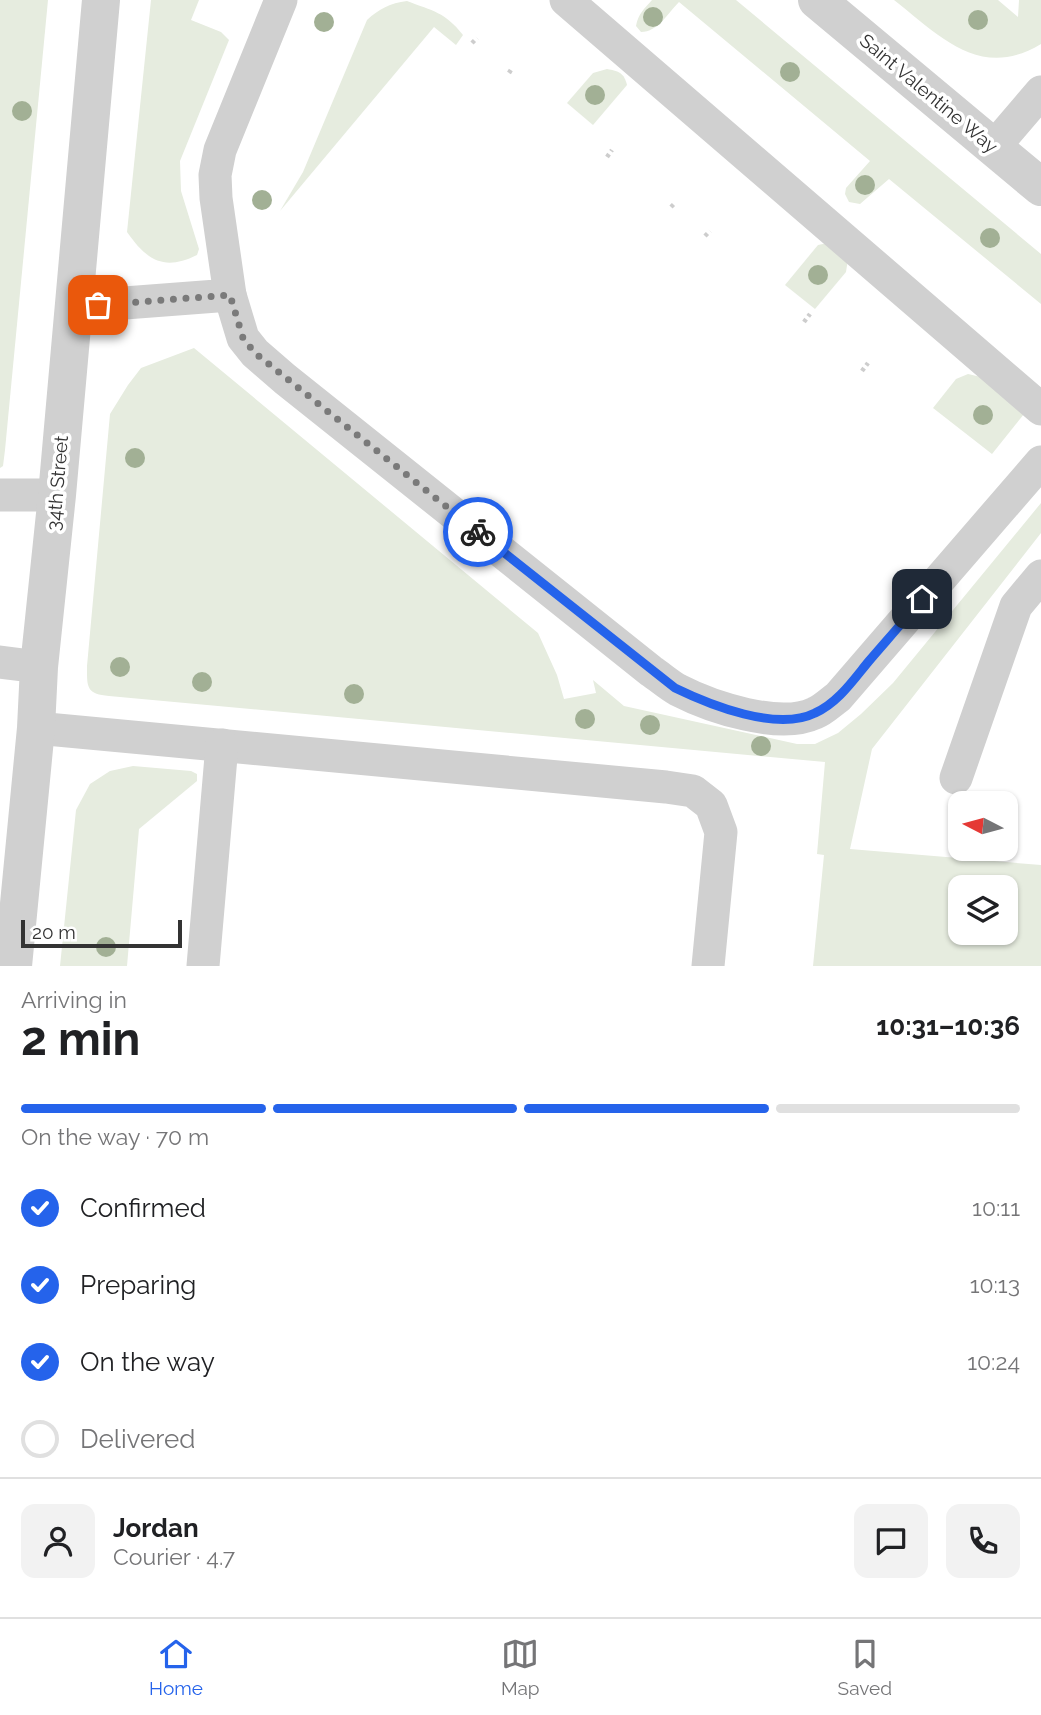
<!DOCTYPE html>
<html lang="en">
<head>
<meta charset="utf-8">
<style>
  body { margin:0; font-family:Raleway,sans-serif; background:#f2f2f2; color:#202124; height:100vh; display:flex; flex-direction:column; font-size:26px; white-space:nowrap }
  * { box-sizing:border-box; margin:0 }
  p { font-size:23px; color:#757577 }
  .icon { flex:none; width:38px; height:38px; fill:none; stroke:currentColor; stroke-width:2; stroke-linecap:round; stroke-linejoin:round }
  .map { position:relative; height:966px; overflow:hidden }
  .details { display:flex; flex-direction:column; background:#fff; flex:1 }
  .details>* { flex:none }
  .needle { width:46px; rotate:276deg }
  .controls { position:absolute; left:948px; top:791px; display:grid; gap:14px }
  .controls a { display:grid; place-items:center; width:70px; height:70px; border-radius:14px; background:#fff; box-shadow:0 2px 5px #0004; font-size:35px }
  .scale { position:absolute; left:21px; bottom:18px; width:161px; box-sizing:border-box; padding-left:7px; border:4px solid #333; border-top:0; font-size:19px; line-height:24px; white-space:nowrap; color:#333; -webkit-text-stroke:5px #fff; paint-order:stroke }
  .pin { position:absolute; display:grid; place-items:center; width:60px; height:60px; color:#fff; margin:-30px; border-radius:14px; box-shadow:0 4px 10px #0006 }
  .courier { position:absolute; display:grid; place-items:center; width:70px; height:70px; margin:-35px; border:5px solid #2563eb; border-radius:50%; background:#fff; color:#222; box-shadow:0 2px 9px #0007 }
  .head em { font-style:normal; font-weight:700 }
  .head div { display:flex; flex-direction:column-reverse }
  .head { display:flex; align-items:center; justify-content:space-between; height:119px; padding:0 21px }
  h1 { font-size:46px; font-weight:700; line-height:52px }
  .bar { display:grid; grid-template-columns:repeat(4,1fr); gap:10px 7px; align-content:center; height:84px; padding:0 21px }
  .bar i { height:9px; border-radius:5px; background:#e0e0e0 }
  .bar .current { background:#2563eb }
  .bar p { grid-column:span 4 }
  .line { display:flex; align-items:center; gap:18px; padding:0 21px; border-top:2px solid #e0e0e0 }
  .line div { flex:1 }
  .round { display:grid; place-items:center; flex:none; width:74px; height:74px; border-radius:14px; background:#f2f2f2 }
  ol { padding:0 21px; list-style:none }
  li { display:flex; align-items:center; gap:21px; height:77px }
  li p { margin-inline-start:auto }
  li .icon { padding:7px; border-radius:50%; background:#2563eb; color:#fff; stroke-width:4 }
  li:last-child { color:#757577 }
  li i { width:38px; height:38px; border:4px solid #e0e0e0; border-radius:50% }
  .tabs { display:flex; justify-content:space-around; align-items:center; height:98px; border-top:2px solid #e0e0e0; background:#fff; font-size:19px; color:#757577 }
  .tabs a { display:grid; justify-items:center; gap:4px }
  .tabs .current { color:#2563eb }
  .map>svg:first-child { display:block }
  .green { fill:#e6ecdf; fill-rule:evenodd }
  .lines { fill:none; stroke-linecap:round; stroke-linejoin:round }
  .path { stroke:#cdcdcd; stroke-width:4.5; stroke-dasharray:3.5 3.5; stroke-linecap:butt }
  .lane { stroke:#d0d0d0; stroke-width:33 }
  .street { stroke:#d0d0d0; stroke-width:38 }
  .tree { fill:#a2b095 }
  .done { stroke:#7a7a7a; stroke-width:7; stroke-dasharray:0 12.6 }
  .route { stroke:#2563eb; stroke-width:9 }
  .labels { text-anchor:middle; stroke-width:7; stroke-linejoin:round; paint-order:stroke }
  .street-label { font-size:19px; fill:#333; stroke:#fff }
</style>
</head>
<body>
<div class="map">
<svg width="1041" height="966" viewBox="0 0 1041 966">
  <rect width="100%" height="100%" fill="#fff"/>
  <g class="green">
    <polygon points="0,0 48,0 5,450 3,466 0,468"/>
    <path d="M 151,0 L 199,0 L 191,20 L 221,32 L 229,40 L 180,161 L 181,191 L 199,249 L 197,255 C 163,272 146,259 127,232 Z"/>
    <path d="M 652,0 L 736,0 L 1041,254 L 1041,304 L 889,179 L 860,204 L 849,202 L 845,194 L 846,188 L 870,161 L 679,2 C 668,13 658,32 641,32 L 636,26 C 638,14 645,8 652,0 Z"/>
    <path d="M 894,0 L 998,0 L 1018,17 L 1019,0 L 1041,0 L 1041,44 C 980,81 940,36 894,0 Z"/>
    <path d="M 407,1 C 433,11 445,12 463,35 L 456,45 L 434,27 L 280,211 L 303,172 L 367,20 C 379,9 390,3 407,1 Z"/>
    <path d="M 607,69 C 619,71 624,73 627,85 L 593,125 L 567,103 L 593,73 Z"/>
    <polygon points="828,243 848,259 846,272 815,309 785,285 818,245"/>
    <path d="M 194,348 L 538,633 L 557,675 L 564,699 L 596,693 L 593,680 L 624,706 L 797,744 L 815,744 L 838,733 L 861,714 L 893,683 L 1041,503 L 1041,533 L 872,749 L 850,849 L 1041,865 L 1041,966 L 813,966 L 824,855 L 817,854 L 825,762 L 109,696 C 86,694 87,687 87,666 L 110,414 L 128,385 L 141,368 ZM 961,887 L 1006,887 L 1006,933 L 961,933 Z"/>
    <polygon points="968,374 981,377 1024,414 992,454 933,408 956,379"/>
    <polygon points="133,766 191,771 197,774 197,781 139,829 127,966 60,966 76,810 90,784 110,771"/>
  </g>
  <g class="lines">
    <g class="path">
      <polyline points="472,43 477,38"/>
      <polyline points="509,73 512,68"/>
      <polyline points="607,157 612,150"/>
      <polyline points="671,207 675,203"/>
      <polyline points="705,236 710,231"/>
      <polyline points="804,322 810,314"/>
      <polyline points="862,371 868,363"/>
    </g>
    <g class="lane">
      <polyline points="566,0 1041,409"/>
      <polyline points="994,147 1041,92"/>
      <path d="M 230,295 L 243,338 L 255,353 L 285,379 L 651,671 C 660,677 669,685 678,690 C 711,707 780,730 815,713 C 823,710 831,702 838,697 L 1041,462"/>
      <polyline points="72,307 230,295 216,198 215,175 220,150 281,0"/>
      <polyline points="0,495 57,495"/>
      <polyline points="0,662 39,667"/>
      <polyline points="36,728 666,787 693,791 711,805 721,832 708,966"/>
      <polyline points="956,778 1016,606 1041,576"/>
      <polyline points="203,966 222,745"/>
    </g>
    <g class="street">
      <polyline points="817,0 1041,187"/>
      <polyline points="13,966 36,728 39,667 57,495 101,0"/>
    </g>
  </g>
  <g class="tree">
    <circle cx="653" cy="17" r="10"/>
    <circle cx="978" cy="20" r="10"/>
    <circle cx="324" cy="22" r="10"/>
    <circle cx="790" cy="72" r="10"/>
    <circle cx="595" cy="95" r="10"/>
    <circle cx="22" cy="111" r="10"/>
    <circle cx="865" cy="185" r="10"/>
    <circle cx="262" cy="200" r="10"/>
    <circle cx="990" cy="238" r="10"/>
    <circle cx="818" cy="275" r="10"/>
    <circle cx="983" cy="415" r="10"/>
    <circle cx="135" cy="458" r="10"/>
    <circle cx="120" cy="667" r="10"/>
    <circle cx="202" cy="682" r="10"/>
    <circle cx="354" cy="694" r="10"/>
    <circle cx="585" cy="719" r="10"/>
    <circle cx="650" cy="725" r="10"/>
    <circle cx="761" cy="746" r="10"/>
    <circle cx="106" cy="947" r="10"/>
  </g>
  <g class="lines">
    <polyline class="done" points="98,305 230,295 243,338 255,353 478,532"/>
    <path class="route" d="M 478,532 L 675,688 C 710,705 777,732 815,713 C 838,703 854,679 869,661 C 887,640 905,620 922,599"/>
  </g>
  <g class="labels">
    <g class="street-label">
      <text transform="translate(929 93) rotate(40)" y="7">Saint Valentine Way</text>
      <text transform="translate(57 483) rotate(-85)" y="7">34th Street</text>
    </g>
  </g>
</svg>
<div class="controls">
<a><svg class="needle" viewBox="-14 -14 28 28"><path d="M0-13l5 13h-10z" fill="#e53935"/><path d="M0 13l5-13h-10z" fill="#757577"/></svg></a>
<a><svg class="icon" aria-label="layers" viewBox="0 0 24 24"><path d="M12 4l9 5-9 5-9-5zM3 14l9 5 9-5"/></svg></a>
</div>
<div class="scale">20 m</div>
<div class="pin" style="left:98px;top:305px;background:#ea580c"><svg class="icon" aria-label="bag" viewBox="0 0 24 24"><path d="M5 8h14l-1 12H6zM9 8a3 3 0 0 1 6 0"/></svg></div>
<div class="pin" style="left:922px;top:599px;background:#1f2937"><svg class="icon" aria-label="home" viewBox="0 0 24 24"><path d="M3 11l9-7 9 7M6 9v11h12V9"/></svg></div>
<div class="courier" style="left:478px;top:532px"><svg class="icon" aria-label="bike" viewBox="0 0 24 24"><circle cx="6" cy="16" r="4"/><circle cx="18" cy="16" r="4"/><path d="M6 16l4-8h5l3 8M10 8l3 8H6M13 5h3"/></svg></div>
</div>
<section class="details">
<div class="head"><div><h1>2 min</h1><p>Arriving in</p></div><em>10:31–10:36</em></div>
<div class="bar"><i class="current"></i><i class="current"></i><i class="current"></i><i></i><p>On the way · 70 m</p></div>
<ol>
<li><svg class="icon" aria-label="check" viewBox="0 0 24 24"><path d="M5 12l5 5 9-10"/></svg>Confirmed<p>10:11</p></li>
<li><svg class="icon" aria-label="check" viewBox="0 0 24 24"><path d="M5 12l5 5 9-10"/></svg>Preparing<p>10:13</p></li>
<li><svg class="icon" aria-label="check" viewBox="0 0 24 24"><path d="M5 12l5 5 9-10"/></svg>On the way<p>10:24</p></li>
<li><i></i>Delivered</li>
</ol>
<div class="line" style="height:126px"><a class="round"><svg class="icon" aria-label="person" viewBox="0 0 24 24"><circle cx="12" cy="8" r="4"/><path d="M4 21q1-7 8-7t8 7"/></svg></a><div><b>Jordan</b><p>Courier · 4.7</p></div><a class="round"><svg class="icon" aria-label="chat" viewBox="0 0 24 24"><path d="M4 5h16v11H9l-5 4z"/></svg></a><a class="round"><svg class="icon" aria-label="phone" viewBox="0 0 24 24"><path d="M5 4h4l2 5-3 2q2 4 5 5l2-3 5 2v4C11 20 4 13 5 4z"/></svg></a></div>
</section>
<nav class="tabs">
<a class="current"><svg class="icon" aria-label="home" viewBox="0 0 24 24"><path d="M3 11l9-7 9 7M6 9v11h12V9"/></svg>Home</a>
<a><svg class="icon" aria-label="map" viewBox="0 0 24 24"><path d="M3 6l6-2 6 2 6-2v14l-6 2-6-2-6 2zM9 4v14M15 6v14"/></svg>Map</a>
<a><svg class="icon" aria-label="saved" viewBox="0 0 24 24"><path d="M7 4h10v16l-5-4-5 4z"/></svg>Saved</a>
</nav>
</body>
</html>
